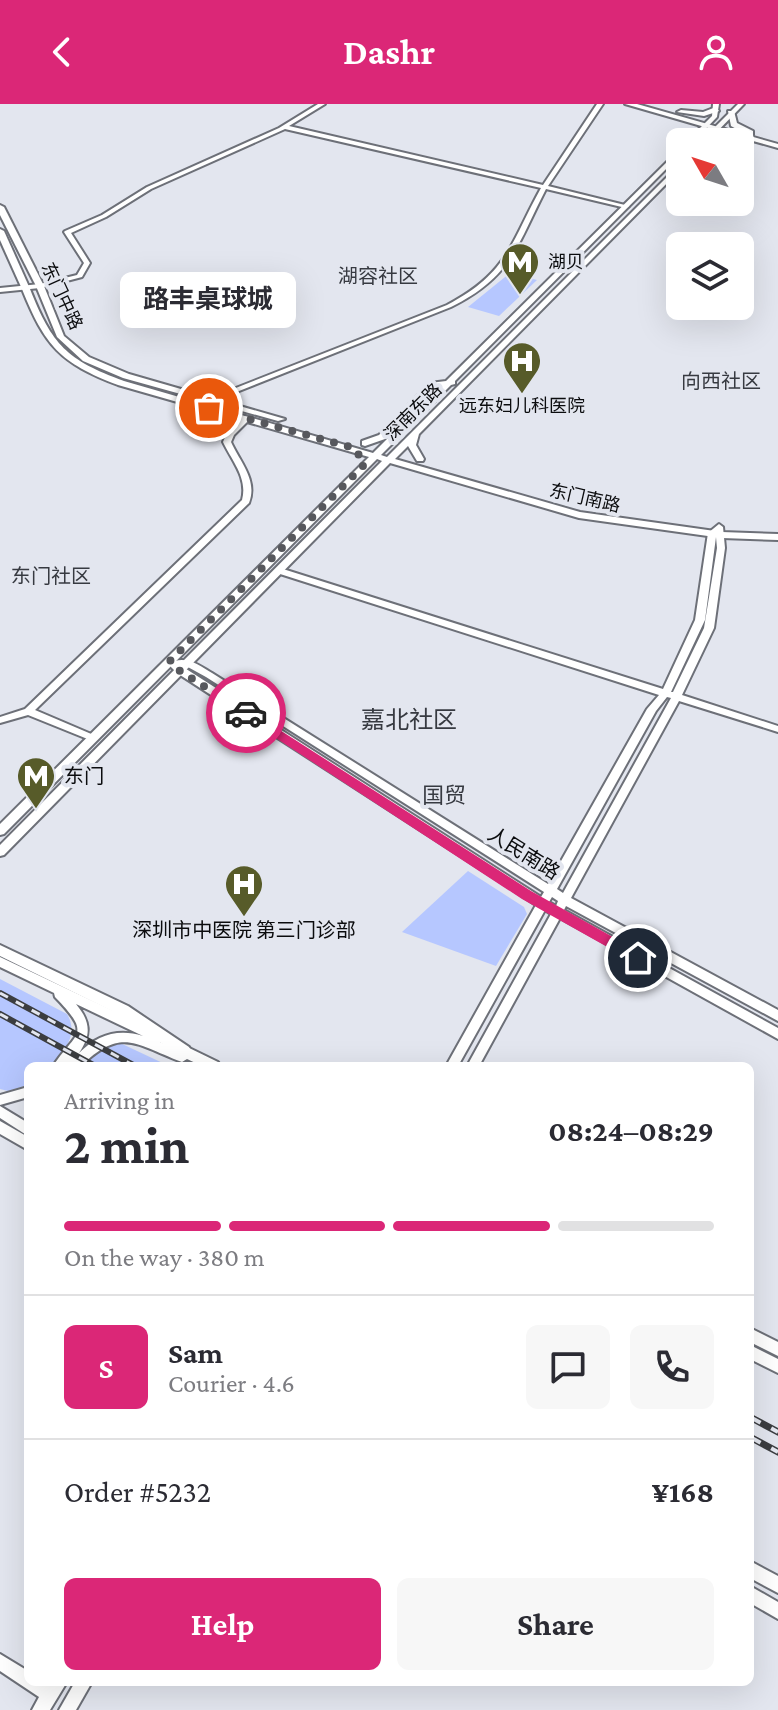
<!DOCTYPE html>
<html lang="en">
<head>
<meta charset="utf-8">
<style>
  body { margin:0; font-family:"Crimson Pro","Noto Sans SC",serif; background:#f7f7f7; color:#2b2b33; height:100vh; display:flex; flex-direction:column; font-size:30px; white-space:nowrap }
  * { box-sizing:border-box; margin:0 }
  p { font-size:26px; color:#7c7c81 }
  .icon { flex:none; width:44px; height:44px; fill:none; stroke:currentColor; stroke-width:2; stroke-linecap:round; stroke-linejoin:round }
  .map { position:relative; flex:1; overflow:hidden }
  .drawer { position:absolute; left:24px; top:958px; width:730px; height:624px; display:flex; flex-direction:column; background:#fff; border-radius:12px; box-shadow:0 8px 32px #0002 }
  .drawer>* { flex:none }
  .needle { width:52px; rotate:309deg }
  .controls { position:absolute; left:666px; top:24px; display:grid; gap:16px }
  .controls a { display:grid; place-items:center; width:88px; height:88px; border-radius:12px; background:#fff; box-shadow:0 8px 32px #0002; font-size:40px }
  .pin { position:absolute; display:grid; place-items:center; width:68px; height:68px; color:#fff; margin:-34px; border:4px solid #fff; border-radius:50%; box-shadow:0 2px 8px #0007 }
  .courier { position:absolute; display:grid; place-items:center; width:80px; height:80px; margin:-40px; border:6px solid #db2777; border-radius:50%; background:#fff; color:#222; box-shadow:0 2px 10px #0007 }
  .bubble { position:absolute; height:56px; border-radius:12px; background:#fff; box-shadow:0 8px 32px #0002; font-size:26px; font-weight:700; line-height:56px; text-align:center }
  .head em { font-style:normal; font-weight:700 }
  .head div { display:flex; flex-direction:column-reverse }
  .head { display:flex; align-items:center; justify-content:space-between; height:136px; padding:0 40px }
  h1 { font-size:52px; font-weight:700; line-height:60px }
  .bar { display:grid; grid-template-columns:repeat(4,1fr); gap:12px 8px; align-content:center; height:96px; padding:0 40px }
  .bar i { height:10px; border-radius:6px; background:#e1e1e2 }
  .bar .active { background:#db2777 }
  .bar p { grid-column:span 4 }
  .line { display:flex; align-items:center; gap:20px; padding:0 40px; border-top:2px solid #e1e1e2 }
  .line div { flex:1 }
  .round { display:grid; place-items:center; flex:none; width:84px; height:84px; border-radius:12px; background:#f7f7f7 }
  .action { display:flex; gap:16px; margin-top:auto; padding:16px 40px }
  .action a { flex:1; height:92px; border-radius:12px; background:#db2777; color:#fff; font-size:32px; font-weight:700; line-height:92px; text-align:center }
  .action a+a { background:#f7f7f7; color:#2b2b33 }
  header { display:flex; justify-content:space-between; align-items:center; height:104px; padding:0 40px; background:#db2777; color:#fff; font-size:36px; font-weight:700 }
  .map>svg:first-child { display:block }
  .green { fill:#b6c7ff }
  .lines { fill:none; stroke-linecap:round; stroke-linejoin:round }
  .secondary-casing { stroke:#6d7078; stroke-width:4 }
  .primary-casing { stroke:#6d7078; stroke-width:4 }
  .highway-casing { stroke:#6d7078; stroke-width:4 }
  .secondary { fill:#fff; fill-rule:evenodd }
  .primary { fill:#fff; fill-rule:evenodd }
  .highway { fill:#fff; fill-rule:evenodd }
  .rail-far1-casing { stroke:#3b3d40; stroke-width:6 }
  .rail-casing { stroke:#3b3d40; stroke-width:7 }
  .rail-far1 { stroke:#e3e6ef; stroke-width:3; stroke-dasharray:9; stroke-linecap:butt }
  .rail { stroke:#e3e6ef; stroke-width:4; stroke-dasharray:12; stroke-linecap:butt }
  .route { fill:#db2777 }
  .done { stroke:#57585d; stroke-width:8; stroke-dasharray:0 14.4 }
  .labels { text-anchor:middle; stroke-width:8; stroke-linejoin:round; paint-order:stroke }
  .far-poi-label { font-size:18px; fill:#0b0c0e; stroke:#e3e6ef; text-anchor:start }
  .far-street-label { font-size:18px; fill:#0b0c0e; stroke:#e3e6ef }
  .far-quarter-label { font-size:20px; fill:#373a41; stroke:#e3e6ef }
  .poi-label { font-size:20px; fill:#0b0c0e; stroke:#e3e6ef; text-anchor:start }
  .street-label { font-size:20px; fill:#0b0c0e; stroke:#e3e6ef }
  .neighbourhood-label { font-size:22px; fill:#373a41; stroke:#e3e6ef }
  .quarter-label { font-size:24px; fill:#373a41; stroke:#e3e6ef }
</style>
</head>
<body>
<header><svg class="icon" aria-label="back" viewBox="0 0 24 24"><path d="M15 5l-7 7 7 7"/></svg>Dashr<svg class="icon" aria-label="person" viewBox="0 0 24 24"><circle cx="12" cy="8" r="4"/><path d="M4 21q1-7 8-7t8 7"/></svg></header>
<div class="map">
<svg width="778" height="1606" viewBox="0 0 778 1606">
  <rect width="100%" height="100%" fill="#e3e6ef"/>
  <g class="green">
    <polygon points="510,169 537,176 499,212 468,203"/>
    <polygon points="468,767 524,803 527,810 496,862 402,828"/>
    <path d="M 0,875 L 67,910 C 79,930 65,947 50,962 L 28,962 L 28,981 L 8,987 L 0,985 Z"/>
    <polygon points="118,938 169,962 81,962 99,942"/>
  </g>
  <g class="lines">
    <defs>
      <g id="secondary">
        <path d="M 318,0 L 325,0 L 289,22 L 543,81 L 597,0 L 603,0 L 548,82 L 629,102 L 626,104 L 546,85 C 517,141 512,173 451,203 L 219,295 L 206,296 L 202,294 L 206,292 L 218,291 L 447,201 C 508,169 510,140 541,84 L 285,25 L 151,85 L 106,113 L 71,129 L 90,159 L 82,173 L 40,184 L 0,188 L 0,184 L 40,180 L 77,171 L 84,159 L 64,128 L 65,127 L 102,111 L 147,83 L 279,24 Z"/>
        <path d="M 244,312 L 251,314 L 234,331 L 231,338 C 240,358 258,376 249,399 L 35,606 L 96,632 L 98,634 L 96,636 L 90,636 L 28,611 L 0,619 L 0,613 L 25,605 L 242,396 C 248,374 232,357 223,338 L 227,328 Z"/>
        <path d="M 719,420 L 723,423 L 725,444 L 714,524 L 682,591 L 778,622 L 778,628 L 679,597 L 571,794 L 778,906 L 778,917 L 566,802 L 564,806 L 778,924 L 778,935 L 560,814 L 479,962 L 467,962 L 551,810 L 545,806 L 458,962 L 446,962 L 536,801 L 177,569 L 165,557 L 170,554 L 175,557 C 189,553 200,562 212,569 L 548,780 L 647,605 L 659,591 L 277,469 L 276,467 L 277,465 L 283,465 L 663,585 L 695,516 L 708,429 ZM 716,433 L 717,444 L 704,524 L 673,588 L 671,588 L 705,516 ZM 180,561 L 186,562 L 206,573 L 544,788 L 541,793 ZM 667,593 L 671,594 L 563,789 L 557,785 L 656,607 ZM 552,793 L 558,797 L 556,802 L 549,798 Z"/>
        <path d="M 0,853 L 162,930 L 164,934 L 160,938 L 171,943 L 173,940 L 177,939 L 181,940 L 218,958 L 220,962 L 202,962 L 187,955 L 182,958 C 136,941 122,922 81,962 L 53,962 C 76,927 93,932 55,893 L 54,889 L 0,863 ZM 76,900 L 143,932 C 118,924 97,931 79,949 C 92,930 90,917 76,900 Z"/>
        <polygon points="28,983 28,993 0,1001 0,991"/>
        <polygon points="0,1002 28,1019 28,1032 0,1014"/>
        <polygon points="750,1224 778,1238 778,1252 750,1238"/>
        <polygon points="750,1241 778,1255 778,1269 750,1255"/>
        <polygon points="750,1457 778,1472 778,1489 750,1474"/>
        <polygon points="750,1482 778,1498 778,1515 750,1499"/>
        <polygon points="0,1550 28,1567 28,1578 45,1578 48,1580 49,1578 67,1578 50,1606 32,1606 39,1593 0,1567"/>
        <polygon points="75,1578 92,1578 76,1606 59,1606"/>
      </g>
      <g id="primary">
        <polygon points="713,0 719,0 717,13 693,38 686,38 712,12"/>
        <polygon points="738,0 744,0 707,38 700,38"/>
        <path d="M 680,45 L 680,51 L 455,277 L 455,280 L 451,281 L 381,351 L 387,353 L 680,60 L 680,66 L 419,330 L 416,341 L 424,355 L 423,357 L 417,357 L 408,342 L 395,355 L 580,408 L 722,428 L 778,430 L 778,436 L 722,434 L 579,414 L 390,359 L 4,751 L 0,752 L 0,741 L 382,357 L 377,355 L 4,730 L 0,731 L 0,720 L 369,353 L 118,281 C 60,259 45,242 22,185 L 23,183 L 30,185 C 52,241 67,256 124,277 L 373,349 L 440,282 L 436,283 L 385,335 L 365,342 L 362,341 L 362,337 L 379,331 L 430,279 L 446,277 Z"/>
        <polygon points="37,180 44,182 64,232 89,253 129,270 285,315 278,317 123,274 83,257 57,233 36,182"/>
        <polygon points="0,841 128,902 189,943 191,947 189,951 184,953 179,951 118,910 0,852"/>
        <polygon points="0,1017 28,1033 28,1046 0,1030"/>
      </g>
      <g id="highway">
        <polygon points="625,0 637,0 778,40 778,44 735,32 714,38 700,38 729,30"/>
        <polygon points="716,3 719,7 704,12 677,8 681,6 703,8"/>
        <polygon points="728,7 734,7 737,19 753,27 753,31 747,31 731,22"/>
        <polygon points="0,101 4,103 44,182 43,184 36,182 0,111"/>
        <polygon points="0,125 4,127 30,185 29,187 22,185 0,136"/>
      </g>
    </defs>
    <use href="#secondary" class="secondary-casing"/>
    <use href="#primary" class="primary-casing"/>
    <use href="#highway" class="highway-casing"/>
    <use href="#secondary" class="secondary"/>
    <use href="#primary" class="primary"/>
    <use href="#highway" class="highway"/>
    <defs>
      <g id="rail-far1">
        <polyline points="0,889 135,962"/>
        <polyline points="0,910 95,962"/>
      </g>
      <g id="rail">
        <polyline points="750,1313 778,1328"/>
        <polyline points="750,1333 778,1348"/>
      </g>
    </defs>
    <use href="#rail-far1" class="rail-far1-casing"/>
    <use href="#rail" class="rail-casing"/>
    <use href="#rail-far1" class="rail-far1"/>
    <use href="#rail" class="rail"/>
  </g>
  <polygon class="route" points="242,607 250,607 531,787 643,850 643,858 634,858 522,795 242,612"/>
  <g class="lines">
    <polyline class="done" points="209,304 354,344 365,360 170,557 180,567 246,609"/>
  </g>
  <defs>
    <symbol id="metro-pin" viewBox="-11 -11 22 30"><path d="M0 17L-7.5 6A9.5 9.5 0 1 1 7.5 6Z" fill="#575b29" stroke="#e3e6ef"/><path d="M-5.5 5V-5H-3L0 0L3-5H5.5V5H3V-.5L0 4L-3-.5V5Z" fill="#fff"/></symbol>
    <symbol id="hospital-pin" viewBox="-11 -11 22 30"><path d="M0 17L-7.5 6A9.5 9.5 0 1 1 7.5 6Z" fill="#575b29" stroke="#e3e6ef"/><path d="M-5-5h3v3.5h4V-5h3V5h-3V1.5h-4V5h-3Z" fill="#fff"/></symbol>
  </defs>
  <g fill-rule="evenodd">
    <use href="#metro-pin" x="498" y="136" width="44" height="60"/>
    <use href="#hospital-pin" x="500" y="235" width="44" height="60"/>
    <use href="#metro-pin" x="14" y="650" width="44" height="60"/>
    <use href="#hospital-pin" x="222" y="758" width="44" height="60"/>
  </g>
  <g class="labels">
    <g class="far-poi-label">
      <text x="548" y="164">湖贝</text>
      <text x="522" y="308" text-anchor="middle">远东妇儿科医院</text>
    </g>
    <g class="far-street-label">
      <text transform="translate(62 192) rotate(65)" y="6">东门中路</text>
      <text transform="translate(413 308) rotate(-45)" y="6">深南东路</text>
      <text transform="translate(585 394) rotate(13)" y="6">东门南路</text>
    </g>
    <g class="far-quarter-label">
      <text x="378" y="179">湖容社区</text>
      <text x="721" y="284">向西社区</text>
      <text x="51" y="479">东门社区</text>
    </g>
    <g class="poi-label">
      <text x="64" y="679">东门</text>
      <text x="244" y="833" text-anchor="middle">深圳市中医院 第三门诊部</text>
    </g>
    <g class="street-label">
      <text transform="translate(524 749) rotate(32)" y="7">人民南路</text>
    </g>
    <g class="neighbourhood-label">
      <text x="444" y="699">国贸</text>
    </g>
    <g class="quarter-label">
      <text x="409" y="624">嘉北社区</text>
    </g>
  </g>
</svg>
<div class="controls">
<a><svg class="needle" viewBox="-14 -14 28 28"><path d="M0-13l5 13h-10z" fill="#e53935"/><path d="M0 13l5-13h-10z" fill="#7c7c81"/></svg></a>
<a><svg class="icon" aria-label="layers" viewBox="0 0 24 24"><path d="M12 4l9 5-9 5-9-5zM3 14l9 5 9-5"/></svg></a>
</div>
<div class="pin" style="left:209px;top:304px;background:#ea580c"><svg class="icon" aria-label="bag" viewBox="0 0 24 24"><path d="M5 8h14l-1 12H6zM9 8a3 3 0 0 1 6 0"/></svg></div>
<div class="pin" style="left:638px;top:854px;background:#1f2937"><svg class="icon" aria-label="home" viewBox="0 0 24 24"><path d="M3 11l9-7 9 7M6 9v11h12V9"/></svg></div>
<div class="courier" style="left:246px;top:609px"><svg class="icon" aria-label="car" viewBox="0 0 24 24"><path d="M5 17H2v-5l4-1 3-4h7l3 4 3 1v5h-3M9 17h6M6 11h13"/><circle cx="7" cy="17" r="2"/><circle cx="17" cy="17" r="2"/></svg></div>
<div class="bubble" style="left:120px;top:168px;width:176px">路丰桌球城</div>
<section class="drawer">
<div class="head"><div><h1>2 min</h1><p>Arriving in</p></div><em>08:24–08:29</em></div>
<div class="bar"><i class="active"></i><i class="active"></i><i class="active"></i><i></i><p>On the way · 380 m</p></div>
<div class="line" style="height:144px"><b class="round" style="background:#db2777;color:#fff">S</b><div><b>Sam</b><p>Courier · 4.6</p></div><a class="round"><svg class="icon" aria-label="chat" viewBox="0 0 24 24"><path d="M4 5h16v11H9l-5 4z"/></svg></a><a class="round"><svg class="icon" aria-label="phone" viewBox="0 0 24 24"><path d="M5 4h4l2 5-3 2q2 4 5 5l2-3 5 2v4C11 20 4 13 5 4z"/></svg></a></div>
<div class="line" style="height:104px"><div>Order #5232</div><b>¥168</b></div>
<div class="action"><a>Help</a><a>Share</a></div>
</section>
</div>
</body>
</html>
